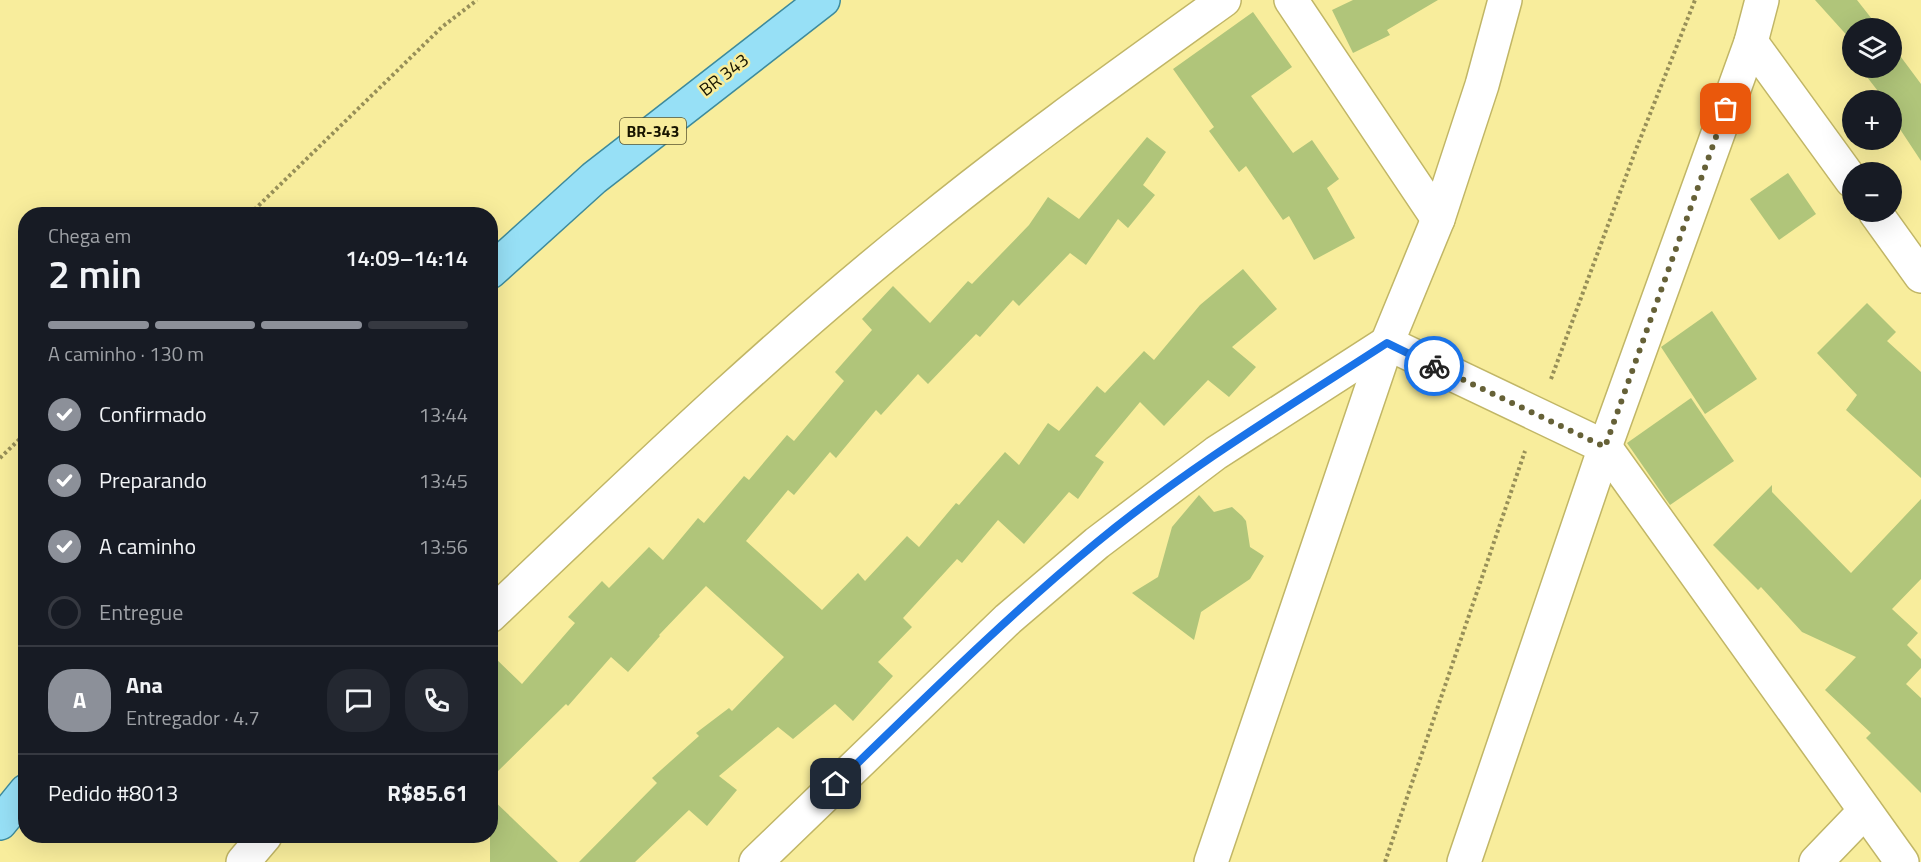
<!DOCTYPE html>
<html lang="pt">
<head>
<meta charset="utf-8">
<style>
  body { margin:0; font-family:"Titillium Web",sans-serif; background:#242831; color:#f1f3f6; height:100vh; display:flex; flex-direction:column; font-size:22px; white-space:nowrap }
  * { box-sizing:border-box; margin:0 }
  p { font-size:20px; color:#9ea1a6 }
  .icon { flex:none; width:33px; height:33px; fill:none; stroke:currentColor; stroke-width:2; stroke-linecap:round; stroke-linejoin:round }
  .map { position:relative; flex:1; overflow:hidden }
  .drawer { position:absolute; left:18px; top:207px; width:480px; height:636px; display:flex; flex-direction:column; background:#171b24; border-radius:24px; box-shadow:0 6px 24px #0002 }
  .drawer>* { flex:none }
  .fabs { position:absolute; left:1842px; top:18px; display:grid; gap:12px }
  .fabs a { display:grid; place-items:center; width:60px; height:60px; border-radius:50%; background:#171b24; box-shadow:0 6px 24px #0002; font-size:30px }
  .pin { position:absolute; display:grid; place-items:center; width:51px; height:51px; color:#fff; margin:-26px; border-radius:12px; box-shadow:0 3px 9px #0006 }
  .courier { position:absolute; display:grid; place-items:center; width:60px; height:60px; margin:-30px; border:4px solid #1a73e8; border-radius:50%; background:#fff; color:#222; box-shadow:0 2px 8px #0007 }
  .overview em { font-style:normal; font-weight:600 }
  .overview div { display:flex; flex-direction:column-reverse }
  .overview { display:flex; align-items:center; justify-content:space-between; height:102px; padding:0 30px }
  h1 { font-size:39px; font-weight:600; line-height:45px }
  .bar { display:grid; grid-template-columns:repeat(4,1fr); gap:9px 6px; align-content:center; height:72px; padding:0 30px }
  .bar i { height:8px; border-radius:4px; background:#363941 }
  .bar .on { background:#8c9099 }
  .bar p { grid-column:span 4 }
  .line { display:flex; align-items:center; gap:15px; padding:0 30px; border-top:2px solid #363941 }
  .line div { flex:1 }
  .round { display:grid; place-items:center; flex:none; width:63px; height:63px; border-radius:24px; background:#242831 }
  ol { padding:0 30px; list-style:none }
  li { display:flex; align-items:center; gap:18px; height:66px }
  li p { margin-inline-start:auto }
  li .icon { padding:6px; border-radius:50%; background:#8c9099; color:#fff; stroke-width:4 }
  li:last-child { color:#9ea1a6 }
  li i { width:33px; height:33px; border:3px solid #363941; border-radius:50% }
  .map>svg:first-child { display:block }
  .building { fill:#b0c57a }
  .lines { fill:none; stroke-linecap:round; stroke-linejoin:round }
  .minor-casing { stroke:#c1b666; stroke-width:36 }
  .primary-casing { stroke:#3e8b9c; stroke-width:36 }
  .path { stroke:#978f58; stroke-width:4; stroke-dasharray:3 3; stroke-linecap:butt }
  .minor { stroke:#fff; stroke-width:33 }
  .primary { stroke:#97e0f6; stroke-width:33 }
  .done { stroke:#666137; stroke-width:6; stroke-dasharray:0 10.8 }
  .route { stroke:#1a73e8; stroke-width:8 }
  .labels { text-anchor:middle; stroke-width:5; stroke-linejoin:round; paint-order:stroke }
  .shield { fill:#f8ed9c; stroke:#5b562f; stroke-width:1.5 }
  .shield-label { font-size:16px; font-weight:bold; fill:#181500 }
  .street-label { font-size:18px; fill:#181500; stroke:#f8ed9c }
</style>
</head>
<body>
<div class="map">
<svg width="1921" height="862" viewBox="0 0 1921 862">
  <rect width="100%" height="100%" fill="#f8ed9c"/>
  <g class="building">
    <polygon points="1353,0 1438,0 1387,30 1390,35 1353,53 1332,10"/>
    <polygon points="1815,0 1857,0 1879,28 1852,28 1852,41"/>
    <polygon points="1253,12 1292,67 1251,96 1293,153 1312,140 1339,179 1327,188 1355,238 1314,260 1289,216 1283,220 1246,166 1239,172 1209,131 1214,127 1173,69"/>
    <polygon points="1892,45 1921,84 1921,161 1892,117 1892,100 1881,100 1878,97 1881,95 1860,68 1892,68"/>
    <polygon points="1147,137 1166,152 1143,185 1155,195 1128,228 1118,219 1086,265 1070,253 1019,306 1013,300 980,337 976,334 928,384 918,374 881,415 876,410 836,458 830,452 794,495 788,490 746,541 822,610 858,573 865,581 907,536 919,547 956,503 959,505 1005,452 1019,465 1048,423 1059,431 1097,386 1105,393 1144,351 1154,360 1200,305 1243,269 1277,309 1232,347 1256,367 1229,397 1208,380 1164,426 1140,402 1095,456 1104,462 1078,499 1069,492 1024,544 998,520 962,563 957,559 903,618 912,627 878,662 893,676 853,721 835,704 793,739 778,727 719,776 737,790 707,826 689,810 635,862 579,862 657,783 652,778 699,736 696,733 729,708 732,711 784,657 706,586 659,635 660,636 628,672 611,657 568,706 566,704 490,779 490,653 522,684 575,623 568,617 602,581 609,588 649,547 663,560 698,518 704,523 744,476 749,480 787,435 794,441 844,381 835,372 872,330 862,319 893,286 930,323 968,281 972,284 1029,225 1048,197 1079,219"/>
    <polygon points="1788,173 1816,214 1779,240 1750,199"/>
    <polygon points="1867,303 1896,332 1887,341 1921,372 1921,478 1846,410 1857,395 1817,353"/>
    <polygon points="1712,311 1757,379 1705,414 1661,347"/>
    <polygon points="1691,398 1734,461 1670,505 1627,443"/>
    <polygon points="1772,485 1772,492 1851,573 1921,499 1921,579 1892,609 1918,633 1907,645 1921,659 1921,668 1906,684 1921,698 1921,793 1866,738 1871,733 1825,690 1856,657 1802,632 1761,587 1758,590 1713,545"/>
    <polygon points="1199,495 1214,512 1232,507 1242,516 1246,521 1250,547 1264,556 1250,579 1201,612 1194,640 1132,593 1158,577 1172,527"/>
    <polygon points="490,797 558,862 490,862"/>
  </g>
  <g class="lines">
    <defs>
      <g id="minor">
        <polyline points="1291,0 1438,219"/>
        <polyline points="1751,42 1852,181"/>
        <polyline points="1875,212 1921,276"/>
        <path d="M 490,616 C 630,483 769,348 919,228 C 1017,148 1121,74 1224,0"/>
        <polyline points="243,862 265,836"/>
        <polyline points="756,862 1008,619 1097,543 1216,453 1387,343 1605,447 1902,862"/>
        <polyline points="1211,862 1387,343 1438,219 1482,85 1505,0"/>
        <polyline points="1464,862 1605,447 1751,42 1762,0"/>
        <polyline points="1816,862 1865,811"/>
      </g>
      <g id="primary">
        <polyline points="490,272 594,178 823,0"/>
        <polyline points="0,823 26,791"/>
      </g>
    </defs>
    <use href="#minor" class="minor-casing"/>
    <use href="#primary" class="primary-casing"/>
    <g class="path">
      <polyline points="250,214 442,27 477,0"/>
      <polyline points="1551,379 1635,152 1695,0"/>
      <polyline points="0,458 26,433"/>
      <polyline points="1385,862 1525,451"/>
    </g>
    <use href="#minor" class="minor"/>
    <use href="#primary" class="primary"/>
  </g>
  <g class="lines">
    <polyline class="done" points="1434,366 1605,447 1726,109"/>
    <path class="route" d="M 836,784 C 921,702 1005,618 1096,543 C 1187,468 1288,407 1387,343 L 1434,366"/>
  </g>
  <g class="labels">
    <rect class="shield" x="620" y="118" width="66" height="26" rx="4.5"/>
    <g class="shield-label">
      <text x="653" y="137">BR-343</text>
    </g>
    <g class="street-label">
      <text transform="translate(724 75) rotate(-38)" y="6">BR 343</text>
    </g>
  </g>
</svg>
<div class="fabs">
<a><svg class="icon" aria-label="layers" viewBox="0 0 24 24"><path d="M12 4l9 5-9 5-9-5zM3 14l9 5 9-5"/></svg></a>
<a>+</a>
<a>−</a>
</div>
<div class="pin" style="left:1726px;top:109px;background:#ea580c"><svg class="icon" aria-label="bag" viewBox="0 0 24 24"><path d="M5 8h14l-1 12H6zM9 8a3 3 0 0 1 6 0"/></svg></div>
<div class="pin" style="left:836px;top:784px;background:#1f2937"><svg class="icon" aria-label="home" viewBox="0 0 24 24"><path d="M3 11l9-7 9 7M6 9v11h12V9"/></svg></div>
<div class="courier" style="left:1434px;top:366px"><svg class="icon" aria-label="bike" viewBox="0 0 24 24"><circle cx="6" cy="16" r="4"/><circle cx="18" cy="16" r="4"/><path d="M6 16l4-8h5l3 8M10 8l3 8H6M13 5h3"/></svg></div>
<section class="drawer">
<div class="overview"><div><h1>2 min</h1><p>Chega em</p></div><em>14:09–14:14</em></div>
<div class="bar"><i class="on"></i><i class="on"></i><i class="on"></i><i></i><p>A caminho · 130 m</p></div>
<ol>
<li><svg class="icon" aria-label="check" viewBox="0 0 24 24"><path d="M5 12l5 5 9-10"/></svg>Confirmado<p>13:44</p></li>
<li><svg class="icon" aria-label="check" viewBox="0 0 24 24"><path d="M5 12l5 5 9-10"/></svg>Preparando<p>13:45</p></li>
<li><svg class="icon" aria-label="check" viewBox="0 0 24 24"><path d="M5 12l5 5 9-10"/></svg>A caminho<p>13:56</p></li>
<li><i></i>Entregue</li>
</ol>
<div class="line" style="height:108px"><b class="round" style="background:#8c9099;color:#fff">A</b><div><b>Ana</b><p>Entregador · 4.7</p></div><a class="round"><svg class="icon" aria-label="chat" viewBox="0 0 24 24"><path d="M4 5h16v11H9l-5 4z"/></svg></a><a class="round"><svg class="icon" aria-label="phone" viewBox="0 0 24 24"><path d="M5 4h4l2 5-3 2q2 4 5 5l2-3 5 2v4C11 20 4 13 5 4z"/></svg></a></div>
<div class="line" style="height:78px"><div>Pedido #8013</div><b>R$85.61</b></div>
</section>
</div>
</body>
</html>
